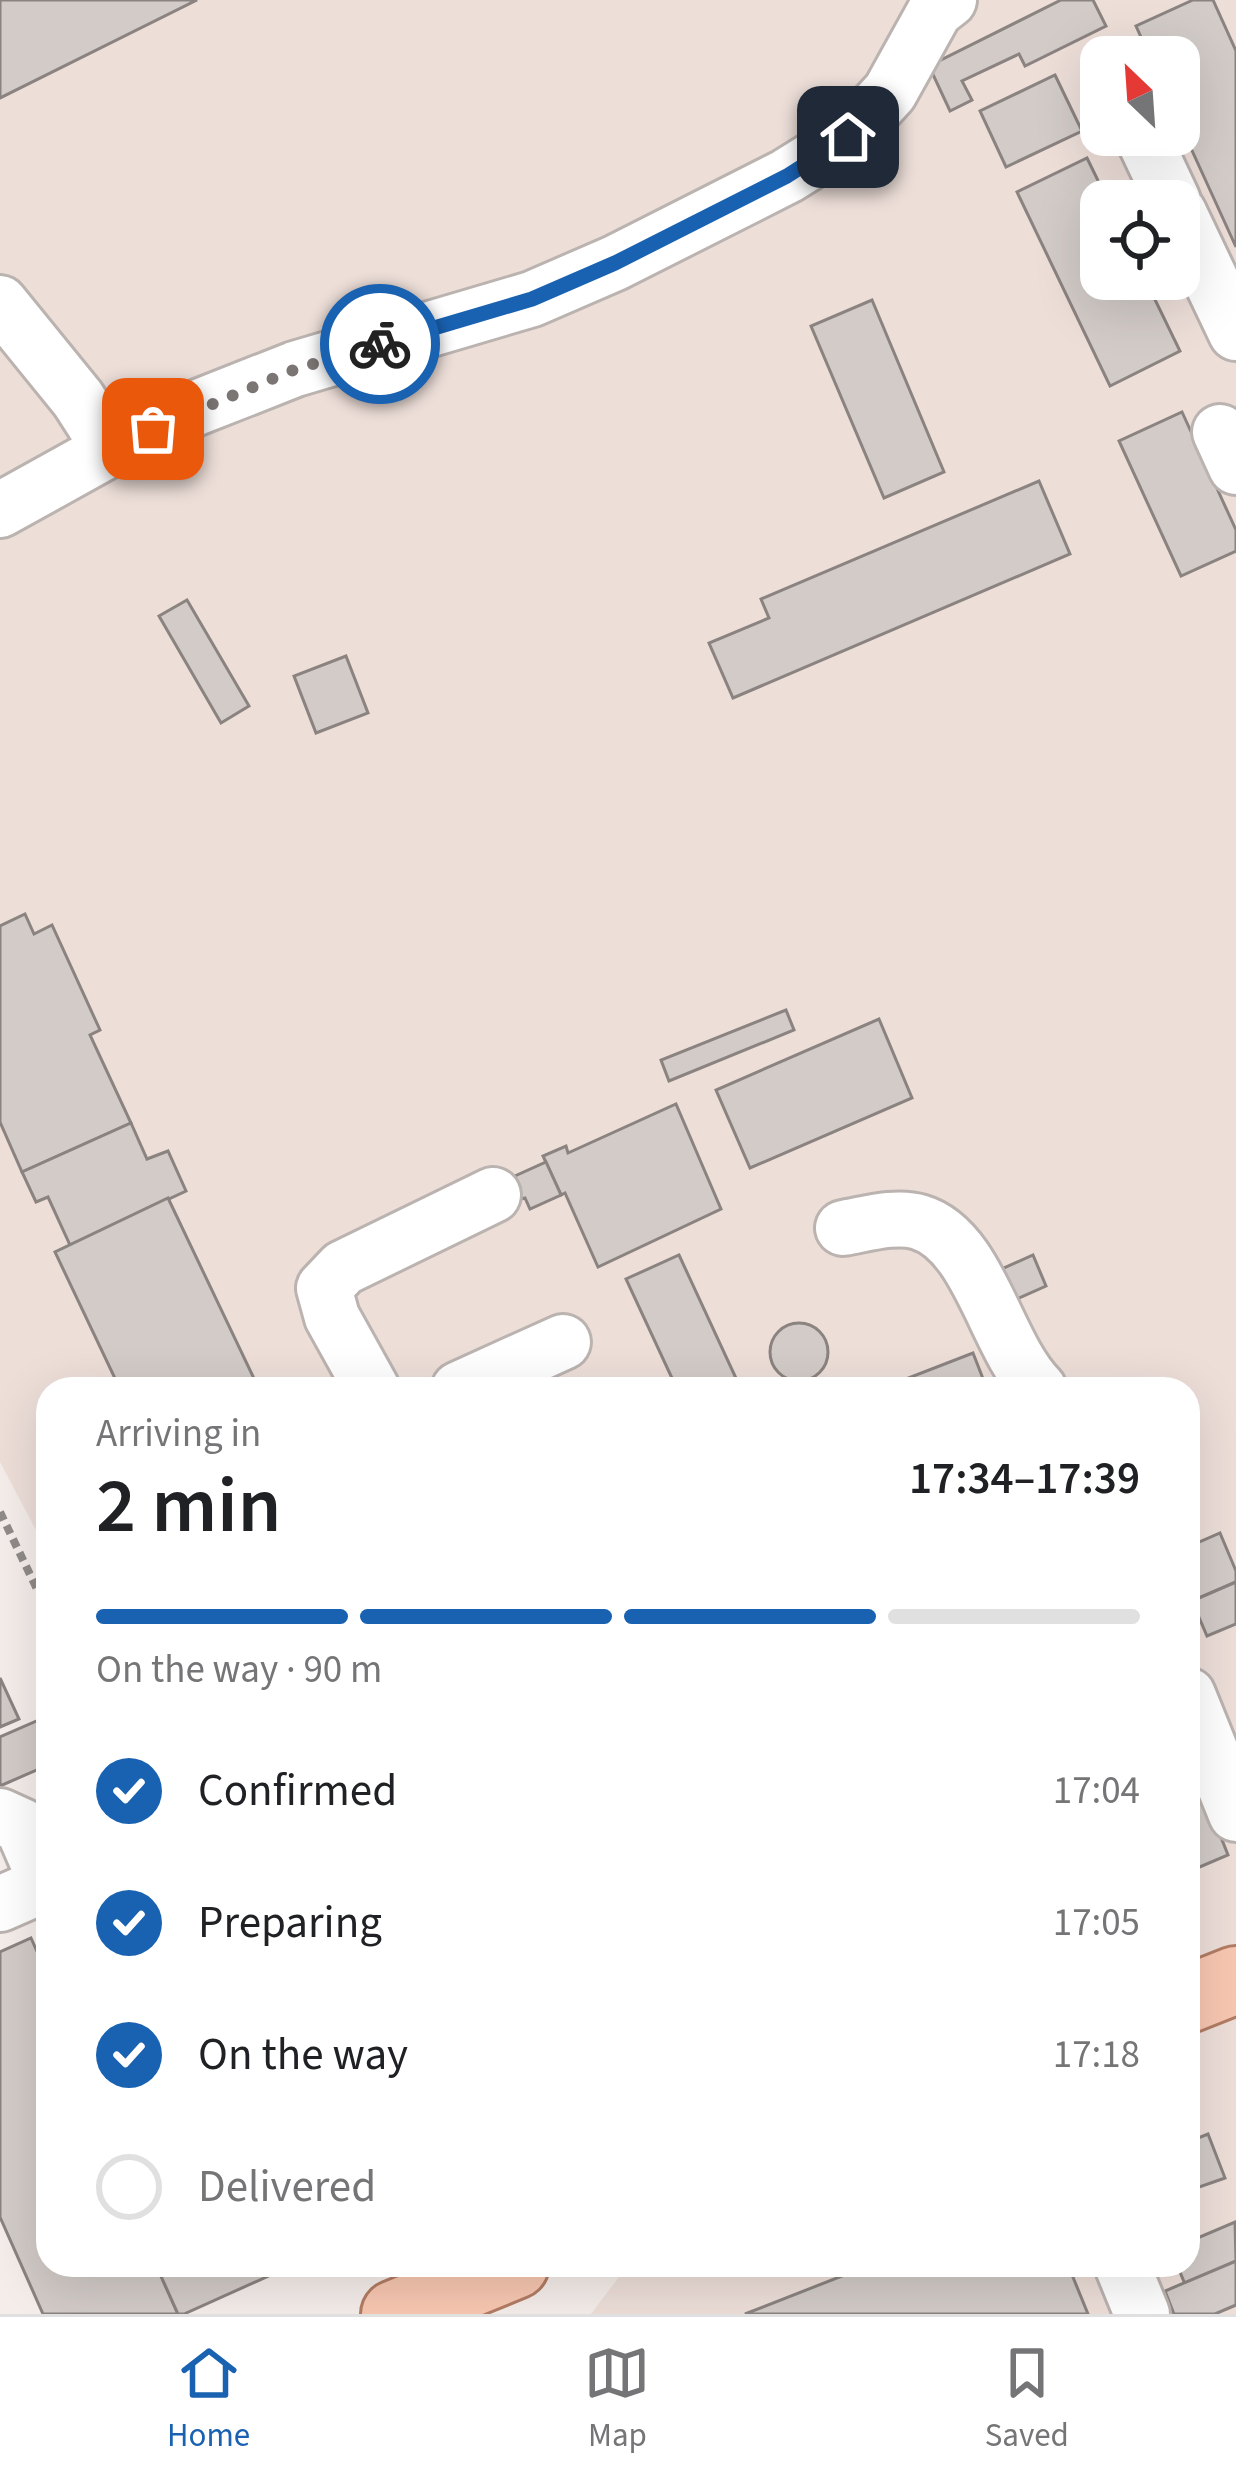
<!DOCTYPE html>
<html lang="en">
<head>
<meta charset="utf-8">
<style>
  body { margin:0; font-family:"Source Sans 3",sans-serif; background:#f2f2f2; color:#202124; height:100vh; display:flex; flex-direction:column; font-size:45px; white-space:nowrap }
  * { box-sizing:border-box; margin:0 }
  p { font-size:39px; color:#757577 }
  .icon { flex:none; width:66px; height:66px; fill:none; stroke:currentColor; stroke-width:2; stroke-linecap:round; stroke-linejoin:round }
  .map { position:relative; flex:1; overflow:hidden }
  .drawer { position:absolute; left:36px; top:1377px; width:1164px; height:900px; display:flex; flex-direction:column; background:#fff; border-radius:36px; box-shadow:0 12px 48px #0002 }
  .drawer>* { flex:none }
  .needle { width:78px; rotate:335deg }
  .fabs { position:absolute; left:1080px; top:36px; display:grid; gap:24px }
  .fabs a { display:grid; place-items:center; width:120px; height:120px; border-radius:24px; background:#fff; box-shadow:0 12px 48px #0002; font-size:60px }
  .pin { position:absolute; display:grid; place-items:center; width:102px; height:102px; color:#fff; margin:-51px; border-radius:24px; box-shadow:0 6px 18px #0006 }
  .courier { position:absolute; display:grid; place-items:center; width:120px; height:120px; margin:-60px; border:9px solid #1961b1; border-radius:50%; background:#fff; color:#222; box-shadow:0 3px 15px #0007 }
  .headline em { font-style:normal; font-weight:600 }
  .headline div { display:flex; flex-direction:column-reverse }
  .headline { display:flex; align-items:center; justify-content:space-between; height:204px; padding:0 60px }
  h1 { font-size:78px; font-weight:600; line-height:90px }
  .bar { display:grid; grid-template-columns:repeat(4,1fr); gap:18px 12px; align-content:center; height:144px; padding:0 60px }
  .bar i { height:15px; border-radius:9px; background:#e0e0e0 }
  .bar .active { background:#1961b1 }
  .bar p { grid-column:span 4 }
  ol { padding:0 60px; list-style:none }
  li { display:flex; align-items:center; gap:36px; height:132px }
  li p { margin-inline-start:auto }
  li .icon { padding:12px; border-radius:50%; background:#1961b1; color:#fff; stroke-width:4 }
  li:last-child { color:#757577 }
  li i { width:66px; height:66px; border:6px solid #e0e0e0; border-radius:50% }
  .tabs { display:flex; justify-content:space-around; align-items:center; height:168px; border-top:3px solid #e0e0e0; background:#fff; font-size:33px; color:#757577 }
  .tabs a { display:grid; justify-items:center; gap:6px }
  .tabs .active { color:#1961b1 }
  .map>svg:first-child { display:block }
  .built { fill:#edded8; fill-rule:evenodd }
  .building { fill:#d2cbc8; stroke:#8a8380; stroke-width:3 }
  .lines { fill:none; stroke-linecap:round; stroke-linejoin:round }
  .minor-casing { stroke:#bbb3b0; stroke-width:60 }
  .major-casing { stroke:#b37c64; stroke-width:72 }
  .path { stroke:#908b89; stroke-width:8; stroke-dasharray:9 6; stroke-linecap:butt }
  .minor { stroke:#fff; stroke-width:54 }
  .major { stroke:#f8c7b1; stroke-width:66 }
  .done { stroke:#7b7674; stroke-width:12; stroke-dasharray:0 21.6 }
  .route { stroke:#1961b1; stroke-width:15 }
</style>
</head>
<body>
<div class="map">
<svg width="1236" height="2314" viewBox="0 0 1236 2314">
  <rect width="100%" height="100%" fill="#f5edea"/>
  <path class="built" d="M 0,0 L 1236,0 L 1236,2314 L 591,2314 L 628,2265 L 1188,2265 L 1188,1389 L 48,1389 L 48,1542 L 37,1532 L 0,1462 ZM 1101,57 L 1179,57 L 1179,135 L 1101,135 ZM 1101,201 L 1179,201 L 1179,279 L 1101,279 Z"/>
  <g class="building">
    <polygon points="0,0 197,0 0,98"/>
    <polygon points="1061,0 1093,0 1106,26 1025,66 1019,54 962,81 972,100 950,111 929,66"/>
    <polygon points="1193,0 1213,0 1236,51 1236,247 1179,122 1179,57 1150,57 1136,26"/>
    <polygon points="1055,75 1082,131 1006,167 980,111"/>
    <polygon points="1087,158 1108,201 1101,201 1101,279 1145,279 1180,351 1110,386 1017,192"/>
    <polygon points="872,300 944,472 884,498 811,326"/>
    <polygon points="1182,412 1236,530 1236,551 1181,576 1119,441"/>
    <polygon points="1039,481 1070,554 733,698 709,643 769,618 761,599"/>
    <polygon points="187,600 249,706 221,723 159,616"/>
    <polygon points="346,656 368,713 316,733 294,676"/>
    <polygon points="25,914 34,934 52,925 100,1030 90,1035 131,1123 22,1172 0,1122 0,926"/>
    <polygon points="786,1010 794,1030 669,1081 661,1060"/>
    <polygon points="879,1019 912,1098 750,1168 716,1090"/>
    <polygon points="676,1104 721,1209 598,1267 565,1193 561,1195 543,1156 566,1146 568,1153"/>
    <polygon points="131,1123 147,1159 168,1151 186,1191 70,1245 48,1197 36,1202 22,1172"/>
    <polygon points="546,1162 561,1195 530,1209 525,1198 517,1200 512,1190 520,1187 515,1176"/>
    <polygon points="168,1198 259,1389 120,1389 55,1252"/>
    <polygon points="679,1255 741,1389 677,1389 626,1279"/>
    <polygon points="1033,1255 1046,1286 999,1307 986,1276"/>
    <circle cx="799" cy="1352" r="29"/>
    <polygon points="973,1353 987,1389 907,1389 903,1380"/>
    <polygon points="1220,1533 1236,1571 1236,1582 1192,1601 1188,1592 1188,1547"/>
    <polygon points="1236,1582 1236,1624 1207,1636 1192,1601"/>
    <polygon points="0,1678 19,1719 0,1727"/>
    <polygon points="48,1716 48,1765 0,1786 0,1737"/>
    <polygon points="1205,1797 1228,1855 1195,1869 1188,1853 1188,1804"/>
    <polygon points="31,1938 48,1976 48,1999 40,2003 48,2022 48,2265 156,2265 178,2314 43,2314 0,2217 0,1952"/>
    <polygon points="1208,2134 1225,2178 1188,2191 1188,2142"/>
    <polygon points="1235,2222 1236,2261 1185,2284 1177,2265 1188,2265 1188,2242"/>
    <polygon points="1236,2261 1236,2305 1215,2314 1174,2314 1165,2291"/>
    <polygon points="156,2265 293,2265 184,2314 178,2314"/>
    <polygon points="870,2265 1068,2265 1088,2314 745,2314"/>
  </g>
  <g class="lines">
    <defs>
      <g id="minor">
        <polyline points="1142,135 1173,201"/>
        <polyline points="1179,213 1236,333"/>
        <polyline points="0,303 78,399 110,449"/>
        <polyline points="1220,432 1236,467"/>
        <polyline points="0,510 110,449 196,408 295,369 532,299 615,263 787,176 848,138 890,92 935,11 949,0"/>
        <path d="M 843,1228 C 866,1224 896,1215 919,1222 C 980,1240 995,1345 1039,1389"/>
        <polyline points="372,1389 332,1317 324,1288 343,1268 493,1195"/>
        <polyline points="459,1389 563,1342"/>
        <polyline points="1188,1695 1236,1814"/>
        <polyline points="0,1816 22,1826 47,1884"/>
        <polyline points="0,1904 48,1883"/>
        <polyline points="1122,2265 1142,2314"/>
      </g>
      <g id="major">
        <polyline points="1188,1999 1236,1980"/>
        <polyline points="395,2314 515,2265"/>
      </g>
    </defs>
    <use href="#minor" class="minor-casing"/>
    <use href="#major" class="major-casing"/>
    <polyline class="path" points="0,1512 37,1589 48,1602"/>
    <use href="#minor" class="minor"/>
    <use href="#major" class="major"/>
  </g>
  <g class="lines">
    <polyline class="done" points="153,429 296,369 380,344"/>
    <polyline class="route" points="380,344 532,299 615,263 787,176 848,137"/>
  </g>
</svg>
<div class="fabs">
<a><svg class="needle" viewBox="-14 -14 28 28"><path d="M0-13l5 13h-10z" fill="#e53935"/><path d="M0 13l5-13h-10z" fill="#757577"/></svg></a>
<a><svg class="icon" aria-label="locate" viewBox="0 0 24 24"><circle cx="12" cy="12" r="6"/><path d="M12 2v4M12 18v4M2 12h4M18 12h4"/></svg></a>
</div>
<div class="pin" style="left:153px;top:429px;background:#ea580c"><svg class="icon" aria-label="bag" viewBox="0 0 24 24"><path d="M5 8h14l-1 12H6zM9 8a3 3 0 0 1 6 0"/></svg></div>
<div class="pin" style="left:848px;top:137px;background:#1f2937"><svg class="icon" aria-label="home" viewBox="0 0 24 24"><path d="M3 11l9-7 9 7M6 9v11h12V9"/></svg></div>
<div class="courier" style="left:380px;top:344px"><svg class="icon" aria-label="bike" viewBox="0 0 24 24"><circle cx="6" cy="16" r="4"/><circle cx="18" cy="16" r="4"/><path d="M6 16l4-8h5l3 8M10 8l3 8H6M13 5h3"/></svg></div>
<section class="drawer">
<div class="headline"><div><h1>2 min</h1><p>Arriving in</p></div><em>17:34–17:39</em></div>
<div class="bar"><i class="active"></i><i class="active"></i><i class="active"></i><i></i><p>On the way · 90 m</p></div>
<ol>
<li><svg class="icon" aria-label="check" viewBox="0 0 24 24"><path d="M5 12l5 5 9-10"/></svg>Confirmed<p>17:04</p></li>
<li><svg class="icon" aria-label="check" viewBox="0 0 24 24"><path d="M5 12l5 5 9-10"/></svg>Preparing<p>17:05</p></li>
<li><svg class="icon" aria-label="check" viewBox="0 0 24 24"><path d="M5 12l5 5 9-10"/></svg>On the way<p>17:18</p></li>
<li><i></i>Delivered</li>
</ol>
</section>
</div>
<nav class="tabs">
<a class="active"><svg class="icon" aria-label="home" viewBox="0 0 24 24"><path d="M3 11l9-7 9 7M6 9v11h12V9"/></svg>Home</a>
<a><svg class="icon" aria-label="map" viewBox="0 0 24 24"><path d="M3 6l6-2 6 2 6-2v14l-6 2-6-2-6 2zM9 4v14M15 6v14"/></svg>Map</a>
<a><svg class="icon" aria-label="saved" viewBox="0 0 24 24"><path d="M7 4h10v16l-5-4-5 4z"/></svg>Saved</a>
</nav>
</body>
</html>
